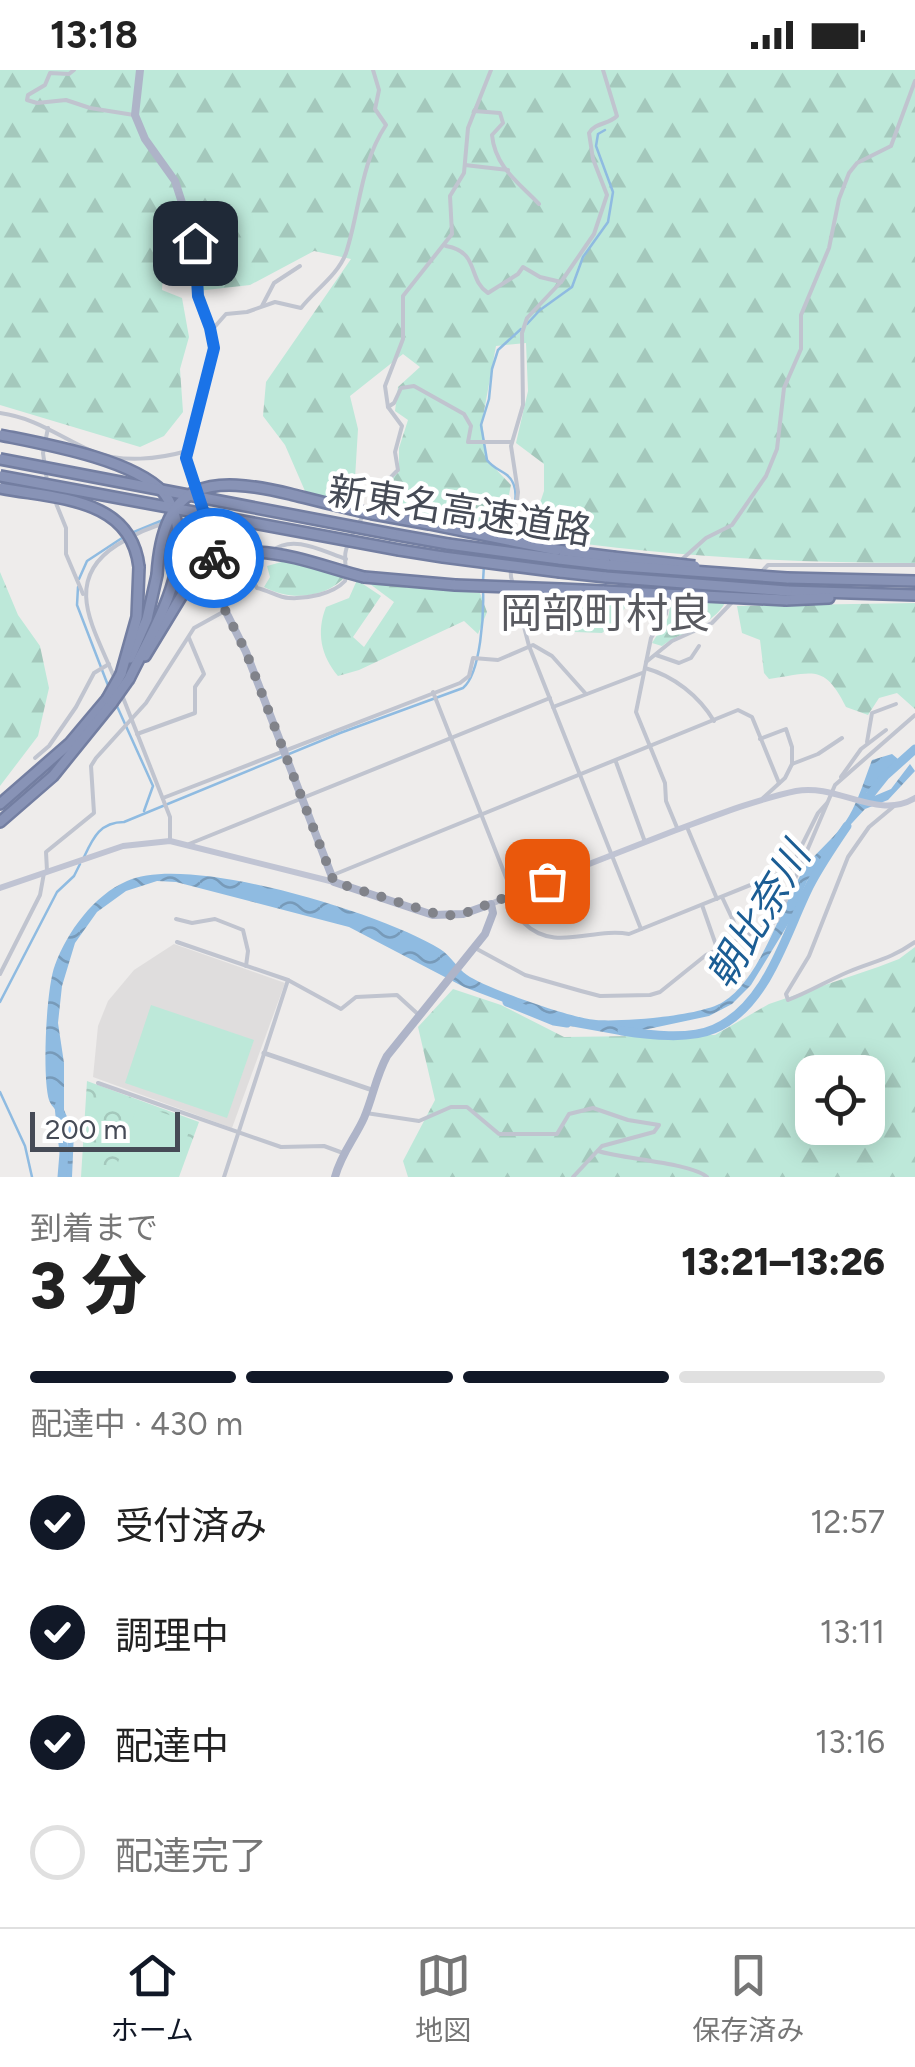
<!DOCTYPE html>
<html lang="ja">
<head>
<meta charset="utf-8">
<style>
  body { margin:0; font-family:Figtree,"Noto Sans JP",sans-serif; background:#f6f6f6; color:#222; height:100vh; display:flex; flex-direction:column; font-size:38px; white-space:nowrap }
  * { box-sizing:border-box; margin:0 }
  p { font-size:32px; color:#767676 }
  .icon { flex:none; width:55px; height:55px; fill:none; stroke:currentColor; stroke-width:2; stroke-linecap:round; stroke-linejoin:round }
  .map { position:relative; height:1107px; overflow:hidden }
  .side { display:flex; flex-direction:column; background:#fff; flex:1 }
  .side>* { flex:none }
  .fabs { position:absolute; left:795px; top:985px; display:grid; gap:20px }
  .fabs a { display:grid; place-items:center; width:90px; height:90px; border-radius:20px; background:#fff; box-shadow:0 5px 25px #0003; font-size:50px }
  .scale { position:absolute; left:30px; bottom:25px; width:150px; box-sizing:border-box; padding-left:10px; border:5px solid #464b56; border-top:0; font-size:28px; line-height:35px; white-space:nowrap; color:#464b56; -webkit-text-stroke:8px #fff; paint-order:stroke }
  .pin { position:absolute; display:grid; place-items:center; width:85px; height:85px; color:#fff; margin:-42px; border-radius:20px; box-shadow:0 5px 15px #0006 }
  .courier { position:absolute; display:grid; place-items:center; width:100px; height:100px; margin:-50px; border:8px solid #1a73e8; border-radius:50%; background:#fff; color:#222; box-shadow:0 2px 12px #0007 }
  .summary em { font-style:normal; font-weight:800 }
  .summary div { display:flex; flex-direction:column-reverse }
  .summary { display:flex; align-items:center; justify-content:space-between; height:170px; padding:0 30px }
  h1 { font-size:65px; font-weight:800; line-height:75px }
  .bar { display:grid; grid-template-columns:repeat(4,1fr); gap:15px 10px; align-content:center; height:120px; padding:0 30px }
  .bar i { height:12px; border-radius:8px; background:#e0e0e0 }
  .bar .active { background:#111827 }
  .bar p { grid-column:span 4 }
  ol { padding:0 30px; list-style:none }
  li { display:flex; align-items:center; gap:30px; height:110px }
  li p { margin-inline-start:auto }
  li .icon { padding:10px; border-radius:50%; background:#111827; color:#fff; stroke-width:4 }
  li:last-child { color:#767676 }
  li i { width:55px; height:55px; border:5px solid #e0e0e0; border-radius:50% }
  .status { display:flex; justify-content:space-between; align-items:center; height:70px; padding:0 50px; background:#fff; direction:ltr }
  .status svg { height:28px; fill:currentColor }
  .menu { display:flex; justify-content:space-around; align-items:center; height:140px; border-top:2px solid #e0e0e0; background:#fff; font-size:28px; color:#767676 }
  .menu a { display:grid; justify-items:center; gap:5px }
  .menu .active { color:#111827 }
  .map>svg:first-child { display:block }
  .education { fill:#dfdddd }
  .forest { fill:url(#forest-firs); fill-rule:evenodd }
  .park { fill:url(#park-crowns) }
  .pitch { fill:#bde8d9 }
  .water { fill:url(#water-waves) }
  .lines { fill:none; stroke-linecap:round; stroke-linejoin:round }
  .stream { stroke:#8fbbe1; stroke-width:2.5 }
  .river { stroke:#8fbbe1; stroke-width:9 }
  .motorway-casing { stroke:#737ea1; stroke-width:14 }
  .minor { stroke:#c0c4cf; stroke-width:4 }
  .tertiary { stroke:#c0c4cf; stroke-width:5 }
  .secondary { stroke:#c0c4d3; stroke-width:6 }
  .primary { stroke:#aeb4c8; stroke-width:8 }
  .motorway { stroke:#8893b6; stroke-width:9 }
  .motorway-bridge-casing { stroke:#737ea1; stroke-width:14; stroke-linecap:butt }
  .motorway-bridge { stroke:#8893b6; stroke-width:9 }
  .done { stroke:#81838a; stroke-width:10; stroke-dasharray:0 18 }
  .route { stroke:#1a73e8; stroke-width:12 }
  .labels { text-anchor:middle; stroke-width:9; stroke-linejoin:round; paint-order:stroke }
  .street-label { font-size:38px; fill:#464b56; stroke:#fff }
  .water-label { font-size:40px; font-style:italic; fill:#1b5d94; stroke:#fff }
  .quarter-label { font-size:42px; fill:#595a60; stroke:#fff }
</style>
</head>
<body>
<div class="status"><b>13:18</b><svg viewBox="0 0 49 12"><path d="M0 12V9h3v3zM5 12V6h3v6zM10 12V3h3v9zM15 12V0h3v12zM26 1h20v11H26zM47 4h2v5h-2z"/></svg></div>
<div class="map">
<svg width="915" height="1107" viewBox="0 0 915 1107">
  <defs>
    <pattern id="forest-firs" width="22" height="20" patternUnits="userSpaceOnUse" patternTransform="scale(2.5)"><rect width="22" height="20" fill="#bde8d9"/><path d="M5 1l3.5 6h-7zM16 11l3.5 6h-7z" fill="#a4c8bc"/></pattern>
    <pattern id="park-crowns" width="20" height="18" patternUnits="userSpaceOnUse" patternTransform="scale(2.5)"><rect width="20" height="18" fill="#bde8d9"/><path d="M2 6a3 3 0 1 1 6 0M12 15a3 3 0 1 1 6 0" fill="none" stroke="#a4c8bc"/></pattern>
    <pattern id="water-waves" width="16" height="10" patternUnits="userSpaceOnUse" patternTransform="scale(2.5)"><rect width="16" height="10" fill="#8fbbe1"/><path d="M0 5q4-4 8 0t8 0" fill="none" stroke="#779ab9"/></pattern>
  </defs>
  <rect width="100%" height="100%" fill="#eeeceb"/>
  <polygon class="education" points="174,874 285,913 232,1058 93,1007 98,956 108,931 134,900"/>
  <g class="forest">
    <path d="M 0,0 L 915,0 L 915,493 C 786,493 657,486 529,466 L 544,421 L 544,394 L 516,373 L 528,321 L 526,273 L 496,276 L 482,352 L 487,390 L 511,415 L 502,457 L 472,455 L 376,436 L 382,416 L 399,402 L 399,378 L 408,350 L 395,341 L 398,317 L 420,297 L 403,284 L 350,326 L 358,359 L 354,425 C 335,432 324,430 305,421 L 285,375 L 263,346 L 266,312 L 351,189 L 314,181 L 250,215 L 197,221 L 185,154 L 166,156 L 162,220 L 182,228 L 189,267 L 180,299 L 183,342 L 164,366 L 140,377 L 0,335 Z"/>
    <path d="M 285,491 L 346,506 C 325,529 290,531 264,517 L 270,507 L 267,496 Z"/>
    <polygon points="0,502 18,545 40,576 49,618 38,666 0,716"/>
    <path d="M 357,510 L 381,526 L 353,567 L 364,577 L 394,532 L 366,511 L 480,523 L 487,542 L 478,564 L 464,551 L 359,600 L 338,606 C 321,586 316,562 326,537 L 349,528 Z"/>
    <polygon points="524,523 632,527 617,550 602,563 575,562 536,553 531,549"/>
    <path d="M 671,531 L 725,533 C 712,556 682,561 662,576 L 652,573 L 668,548 Z"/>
    <path d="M 915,533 L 915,639 L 897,623 L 879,628 L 868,645 L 846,637 C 824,593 813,603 769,609 L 764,603 L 760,570 L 742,563 L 737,536 Z"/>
    <path d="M 915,877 L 915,1107 L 408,1107 L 403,1091 L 435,1030 L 418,957 L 453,919 L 501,935 L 564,967 L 715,965 L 769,934 L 878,897 L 899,889 ZM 812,1002 L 868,1002 L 868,1058 L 812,1058 Z"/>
  </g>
  <polygon class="park" points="87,1011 199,1052 179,1107 81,1107"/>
  <g class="pitch">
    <polygon points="151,935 254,970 227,1048 125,1013"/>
    <polygon points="138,1034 192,1053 173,1107 113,1107"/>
  </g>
  <path class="water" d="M 892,684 L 898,689 L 866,723 L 872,727 L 891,719 L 910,694 L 915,701 L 888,730 L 865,739 L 841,765 L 807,811 L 790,851 L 751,915 L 732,934 L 709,946 L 620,965 L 564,955 L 464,917 L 349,857 L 176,812 L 157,811 L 126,821 L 97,842 L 75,873 L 62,916 L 58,953 L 64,993 L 64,1040 L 74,1062 L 72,1107 L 62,1107 C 65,1089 73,1065 63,1048 C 58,1041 52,1038 49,1030 C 42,1007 46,918 55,895 C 67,862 94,825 127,811 C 189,783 384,844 440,879 C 451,886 457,898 467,905 C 485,918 574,949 596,950 C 623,952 701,946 723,932 C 762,908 780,836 805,798 C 817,780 838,766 849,746 C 859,729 865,708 872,690 Z"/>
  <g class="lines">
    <g class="stream">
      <polyline points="527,254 540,240 572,217 583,187 608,152 613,122 596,76 598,64 605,60"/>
      <polyline points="129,464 168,448"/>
      <path d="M 502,467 C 512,451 524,419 507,405 C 499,399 493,398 487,390 L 481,355 L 489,329 L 492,299 L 498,280 L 521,259"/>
      <polyline points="79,509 87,491 122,468"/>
      <polyline points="483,511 484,495"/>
      <polyline points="78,517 77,535 109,618"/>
      <polyline points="116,634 153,716 144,741"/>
      <path d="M 84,787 C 93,768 100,752 124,752 L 340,663 L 463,618 C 481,603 484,543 483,519"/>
      <polyline points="0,932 57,822 74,806 80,794"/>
      <polyline points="0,1022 25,1076 32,1107"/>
    </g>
    <g class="river">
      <polyline points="865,731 885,706 915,679"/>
      <polyline points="507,932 554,951 567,953"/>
      <path d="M 622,961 C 649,965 689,970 714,959 C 768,936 786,862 810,815 C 821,794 834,775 847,756"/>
      <polyline points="59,1036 64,1083 62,1107"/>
    </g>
    <defs>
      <g id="motorway">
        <polyline points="373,444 429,454"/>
        <polyline points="392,464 448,474"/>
        <polyline points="399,480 443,487"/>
        <polyline points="557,480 613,487"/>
        <polyline points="559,489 609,495"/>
        <polyline points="560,502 606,507"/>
        <polyline points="364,507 455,515"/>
        <polyline points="787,508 915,511"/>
        <polyline points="561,519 604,521"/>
        <polyline points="787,521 915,525"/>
        <polyline points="786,530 829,528"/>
        <polyline points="145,586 193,507"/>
        <polyline points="130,588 147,549 157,505"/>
        <polyline points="121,604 137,547 139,497"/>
        <path d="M 129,609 C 150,566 182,515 179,466"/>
        <polyline points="0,734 70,673 107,629"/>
        <polyline points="0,752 53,706 112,633"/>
      </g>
    </defs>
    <use href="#motorway" class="motorway-casing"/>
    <g class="minor">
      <polyline points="74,0 69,4 50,3 45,15 28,25 27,30 37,33 66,30 90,38 134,45"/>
      <path d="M 603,0 L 617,46 C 608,55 596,52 589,63 L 593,89 L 607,125 L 594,164 L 561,212 L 527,248 L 522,263 L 523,335 L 511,376 L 518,422 L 510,488 L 511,507 L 529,576 L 641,859"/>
      <path d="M 474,41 L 500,43 L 503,53 L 492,65 C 495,97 519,113 539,134"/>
      <polyline points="465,95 508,100"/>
      <path d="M 446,176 C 480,182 467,209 488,223 L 518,204 L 523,197 L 540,207 L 561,212"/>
      <polyline points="262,236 274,213 300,196"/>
      <path d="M 211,261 L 226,244 L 247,242 L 275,232 L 301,238 C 315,220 338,205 346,183 C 360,140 360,94 386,55 L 375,39 L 379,20 L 373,0"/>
      <polyline points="388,337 394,333 401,318 414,316 464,344 471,356 468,372 512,372"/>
      <path d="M 0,343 C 37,348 61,368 94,382 C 122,393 159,389 187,381"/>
      <polyline points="48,358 43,383 47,411 66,458 66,484 83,524"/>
      <polyline points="176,451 201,447"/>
      <path d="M 272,481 C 293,464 322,481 346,489"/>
      <polyline points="224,491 264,486"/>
      <polyline points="679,492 706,468 732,455 766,406 777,379 784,318 801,279 801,245 829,178 839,129 849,103 857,93 891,76 915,11"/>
      <polyline points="672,499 666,544 651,568 636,642 665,713 666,731 678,760"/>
      <path d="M 220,522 L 253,511 L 257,518 C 268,520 279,528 289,528 C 307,529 333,524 345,511 C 348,500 343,490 346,480 C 351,461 384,412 398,400 L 395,382 L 402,356 L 388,337 L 385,316 L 403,269 L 403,226 L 452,164 L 450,126 L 464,103 L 468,58 L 491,0"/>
      <polyline points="656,585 679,593 691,588 699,576"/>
      <polyline points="646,592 672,571 712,553 768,495 915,495"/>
      <path d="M 645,598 C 674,606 699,626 714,651"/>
      <path d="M 116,612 C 97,562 59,512 117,475 C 133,465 148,457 167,453"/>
      <path d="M 433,622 L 524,853 C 554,883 593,857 629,864 L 790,799 L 818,743 L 827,733"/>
      <polyline points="122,625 170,747 170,771"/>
      <polyline points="553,637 642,603"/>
      <polyline points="137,664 195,643 195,617 204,604 189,568"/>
      <polyline points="760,669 786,659 792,677 792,694"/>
      <polyline points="867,672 872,643 896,634"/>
      <polyline points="35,688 49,676 76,637 94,603 109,594"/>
      <polyline points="616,692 645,772"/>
      <polyline points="841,707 861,679 886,660"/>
      <polyline points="163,728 460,613 469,606 473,588 498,590 533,575 552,586 586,624"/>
      <polyline points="763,728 785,708 792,694 818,684 842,668"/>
      <path d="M 893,737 L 869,757 L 848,787 L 809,886 L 786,924 L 788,930 C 809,922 827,911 848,902 C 874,891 889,890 915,872"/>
      <polyline points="687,757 717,829"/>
      <polyline points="189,774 550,628"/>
      <polyline points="47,801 46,782 94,743 91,696 96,688 146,633 194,558 223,542"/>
      <polyline points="333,805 738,640 752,647 779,713"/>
      <polyline points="755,814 767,841"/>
      <polyline points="722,827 739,863"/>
      <polyline points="702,835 717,878"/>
      <polyline points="176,849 192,853 215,849 243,860 248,881 246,896"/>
      <polyline points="177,872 288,910 341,939 356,927 397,925 420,946"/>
      <polyline points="475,878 525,905 581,921 600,926 650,925 660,922 706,885 777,851 835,715 915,645"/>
      <polyline points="0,904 40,825 44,803"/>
      <polyline points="98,1013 281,1077 324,1076 343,1083"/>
      <polyline points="366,1043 419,1051 451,1037 467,1037 499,1064 557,1064 569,1044 593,1038 628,1050 659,1055 654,1062 602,1076 573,1107"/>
      <path d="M 598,1081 C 623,1089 692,1093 707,1107"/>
      <polyline points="224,1107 288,910"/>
    </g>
    <polyline class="tertiary" points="264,983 372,1020"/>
    <g class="secondary">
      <polyline points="0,818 123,776 170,771 334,812"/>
      <path d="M 491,834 C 551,809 611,785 671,762 C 712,747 754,730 796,721 C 838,713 877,751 915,728"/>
    </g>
    <path class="primary" d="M 140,0 L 135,45 L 145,69 L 175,111 L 195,173 L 198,226 L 213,271 L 212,292 L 187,381 L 188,397 L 205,446 L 225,540 L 246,582 L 334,812 L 433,845 L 463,844 L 491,834 L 493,843 L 485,864 L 387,986 C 376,1006 373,1027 364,1048 C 355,1068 341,1084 335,1107"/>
    <use href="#motorway" class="motorway"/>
    <defs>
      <g id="motorway-bridge">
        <path d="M 0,365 C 44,374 132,389 163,422 C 173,434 177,451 179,466"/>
        <polyline points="0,389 392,464"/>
        <polyline points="0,406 399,480"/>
        <path d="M 0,418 C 56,429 131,427 139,497"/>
        <polyline points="429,454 557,480"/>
        <polyline points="448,474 559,489"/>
        <polyline points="443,487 560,502"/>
        <polyline points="613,487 695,496"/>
        <polyline points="609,495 787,508"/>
        <path d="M 157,505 C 163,409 210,405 290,424 C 318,431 345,438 373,444"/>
        <path d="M 193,507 C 237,458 310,494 364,507"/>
        <polyline points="606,507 787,521"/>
        <polyline points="455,515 561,519"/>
        <polyline points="604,521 786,530"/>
        <polyline points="107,629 121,604"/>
        <polyline points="112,633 129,609"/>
      </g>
    </defs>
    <use href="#motorway-bridge" class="motorway-bridge-casing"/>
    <use href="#motorway-bridge" class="motorway-bridge"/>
  </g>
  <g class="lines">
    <polyline class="done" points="214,488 225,540 246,582 334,812 443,846 463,844 547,811"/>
    <polyline class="route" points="195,173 198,226 210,258 214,278 186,388 205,446 214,488"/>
  </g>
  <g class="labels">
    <g class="street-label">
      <text transform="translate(460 441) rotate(9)" y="13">新東名高速道路</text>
    </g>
    <g class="water-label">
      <text transform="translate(758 845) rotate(-59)" y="14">朝比奈川</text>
    </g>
    <g class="quarter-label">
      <text x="605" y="558">岡部町村良</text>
    </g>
  </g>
</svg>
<div class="fabs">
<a><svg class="icon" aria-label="locate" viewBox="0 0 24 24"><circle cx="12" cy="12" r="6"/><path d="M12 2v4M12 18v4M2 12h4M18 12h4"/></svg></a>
</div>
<div class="scale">200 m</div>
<div class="pin" style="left:547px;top:811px;background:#ea580c"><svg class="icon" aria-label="bag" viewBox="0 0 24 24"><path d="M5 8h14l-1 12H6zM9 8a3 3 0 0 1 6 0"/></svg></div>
<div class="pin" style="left:195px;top:173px;background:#1f2937"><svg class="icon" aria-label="home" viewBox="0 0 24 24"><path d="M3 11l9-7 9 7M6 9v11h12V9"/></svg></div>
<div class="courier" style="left:214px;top:488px"><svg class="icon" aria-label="bike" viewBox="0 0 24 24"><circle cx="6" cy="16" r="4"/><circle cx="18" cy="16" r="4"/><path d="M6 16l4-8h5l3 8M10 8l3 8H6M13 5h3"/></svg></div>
</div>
<section class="side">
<div class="summary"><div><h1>3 分</h1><p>到着まで</p></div><em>13:21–13:26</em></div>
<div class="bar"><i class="active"></i><i class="active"></i><i class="active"></i><i></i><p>配達中 · 430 m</p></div>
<ol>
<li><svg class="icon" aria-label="check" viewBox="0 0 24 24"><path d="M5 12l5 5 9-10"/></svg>受付済み<p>12:57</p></li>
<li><svg class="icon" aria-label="check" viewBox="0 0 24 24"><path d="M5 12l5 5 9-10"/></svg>調理中<p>13:11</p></li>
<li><svg class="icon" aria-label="check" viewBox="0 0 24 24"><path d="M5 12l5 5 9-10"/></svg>配達中<p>13:16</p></li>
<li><i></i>配達完了</li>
</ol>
</section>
<nav class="menu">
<a class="active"><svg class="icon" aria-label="home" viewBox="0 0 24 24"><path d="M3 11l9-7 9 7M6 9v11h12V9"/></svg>ホーム</a>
<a><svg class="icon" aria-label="map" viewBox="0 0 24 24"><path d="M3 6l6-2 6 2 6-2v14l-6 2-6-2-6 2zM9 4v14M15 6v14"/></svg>地図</a>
<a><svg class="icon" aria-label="saved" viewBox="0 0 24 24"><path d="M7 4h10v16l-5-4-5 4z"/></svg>保存済み</a>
</nav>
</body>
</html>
